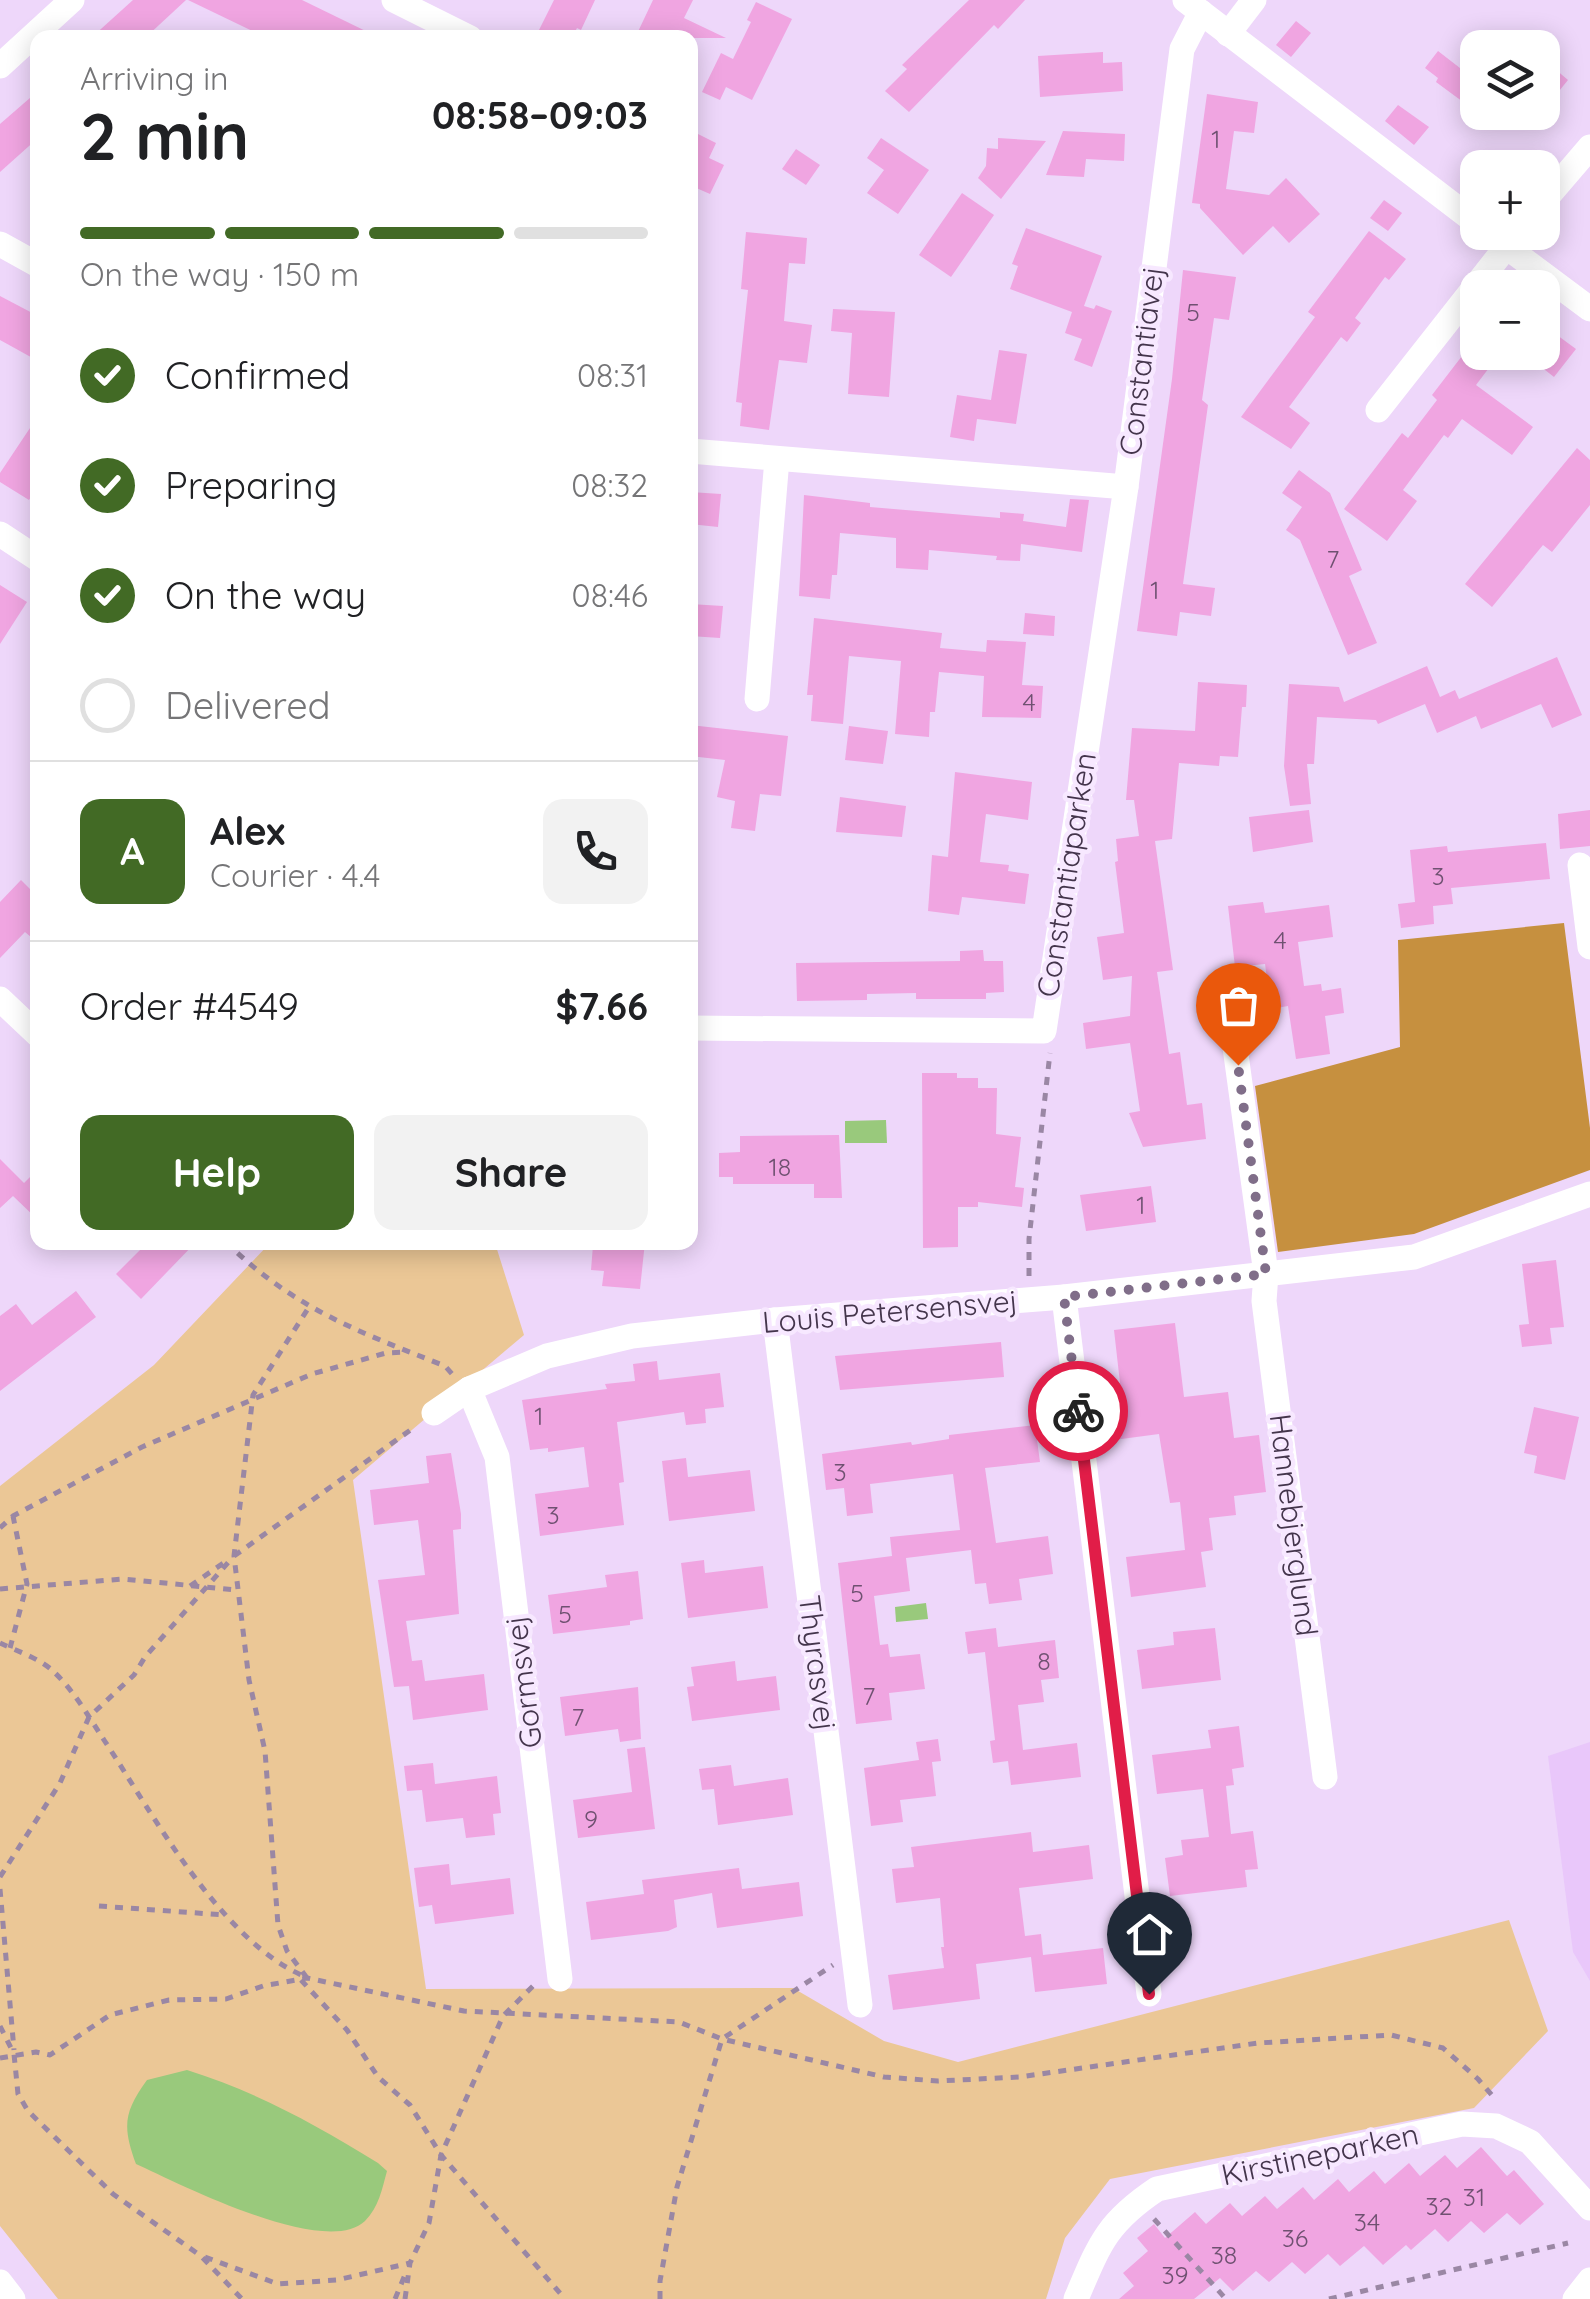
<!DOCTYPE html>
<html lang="en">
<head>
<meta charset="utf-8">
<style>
  body { margin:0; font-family:Quicksand,sans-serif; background:#f2f2f2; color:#202124; height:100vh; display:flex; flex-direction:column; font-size:38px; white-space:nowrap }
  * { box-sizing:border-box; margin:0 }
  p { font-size:32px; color:#757577 }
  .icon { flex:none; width:55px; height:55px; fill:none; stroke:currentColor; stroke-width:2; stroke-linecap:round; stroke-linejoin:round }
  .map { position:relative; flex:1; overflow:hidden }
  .side { position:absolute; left:30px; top:30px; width:668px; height:1220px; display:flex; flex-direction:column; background:#fff; border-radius:20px; box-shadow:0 5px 25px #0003 }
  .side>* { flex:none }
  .controls { position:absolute; left:1460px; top:30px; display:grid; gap:20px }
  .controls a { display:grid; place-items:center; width:100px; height:100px; border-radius:20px; background:#fff; box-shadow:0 5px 25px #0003; font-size:50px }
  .pin { position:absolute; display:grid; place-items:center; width:85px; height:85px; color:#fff; margin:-102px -42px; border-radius:50% 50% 50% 0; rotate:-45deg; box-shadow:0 0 10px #0007 }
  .pin .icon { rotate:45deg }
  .courier { position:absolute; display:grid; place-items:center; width:100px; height:100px; margin:-50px; border:8px solid #e11d48; border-radius:50%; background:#fff; color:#222; box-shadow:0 2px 12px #0007 }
  .summary em { font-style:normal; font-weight:700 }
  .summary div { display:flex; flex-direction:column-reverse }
  .summary { display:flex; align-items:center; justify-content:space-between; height:170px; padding:0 50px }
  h1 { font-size:65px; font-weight:700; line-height:75px }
  .bar { display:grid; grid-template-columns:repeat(4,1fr); gap:15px 10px; align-content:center; height:120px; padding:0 50px }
  .bar i { height:12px; border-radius:8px; background:#e0e0e0 }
  .bar .active { background:#426a25 }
  .bar p { grid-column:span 4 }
  .line { display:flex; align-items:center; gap:25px; padding:0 50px; border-top:2px solid #e0e0e0 }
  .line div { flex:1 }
  .round { display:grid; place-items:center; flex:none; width:105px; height:105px; border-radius:20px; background:#f2f2f2 }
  ol { padding:0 50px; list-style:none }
  li { display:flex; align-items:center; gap:30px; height:110px }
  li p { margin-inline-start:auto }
  li .icon { padding:10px; border-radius:50%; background:#426a25; color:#fff; stroke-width:4 }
  li:last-child { color:#757577 }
  li i { width:55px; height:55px; border:5px solid #e0e0e0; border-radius:50% }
  .button { display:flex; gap:20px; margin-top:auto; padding:20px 50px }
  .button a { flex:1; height:115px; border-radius:20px; background:#426a25; color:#fff; font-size:40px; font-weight:700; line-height:115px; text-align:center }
  .button a+a { background:#f2f2f2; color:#202124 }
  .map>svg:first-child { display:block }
  .built { fill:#e9c7fa }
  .green { fill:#ebc796 }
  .forest { fill:#c6903f }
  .water { fill:#99c97c }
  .building { fill:#f0a5e1 }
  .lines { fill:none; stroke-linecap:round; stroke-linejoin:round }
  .path { stroke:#9a87a4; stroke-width:5; stroke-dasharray:8 8; stroke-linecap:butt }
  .minor { stroke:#fff; stroke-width:25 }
  .done { stroke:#806e89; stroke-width:10; stroke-dasharray:0 18 }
  .route { stroke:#e11d48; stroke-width:12 }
  .labels { text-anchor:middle; stroke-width:9; stroke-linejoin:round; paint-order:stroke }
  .number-label { font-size:25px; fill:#6f5171 }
  .street-label { font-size:30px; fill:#44354c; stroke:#f7e8ff }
</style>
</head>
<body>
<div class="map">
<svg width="1590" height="2299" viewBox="0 0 1590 2299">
  <rect width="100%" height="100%" fill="#eed7fa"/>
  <polygon class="built" points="1590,1742 1590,1981 1573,1952 1548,1756"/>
  <polygon class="green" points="270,1243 495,1243 524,1335 353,1480 426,1989 793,1988 884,2041 958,2062 1509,1920 1548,2031 1474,2108 1110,2179 1065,2238 1046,2299 58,2299 0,2226 0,1486 154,1365"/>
  <polygon class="forest" points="1564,923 1590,1128 1590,1170 1414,1234 1278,1252 1255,1086 1400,1047 1398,940"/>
  <g class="water">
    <polygon points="886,1120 887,1143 845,1143 845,1121"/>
    <polygon points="926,1603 928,1619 896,1622 895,1607"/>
    <path d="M 187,2070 C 257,2092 315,2124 378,2163 L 387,2171 C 382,2189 379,2207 365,2221 C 325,2259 178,2183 136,2164 C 122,2126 124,2112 147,2080 Z"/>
  </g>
  <g class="building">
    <polygon points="133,0 186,0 145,38 91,38"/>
    <polygon points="188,0 302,0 380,38 267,38"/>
    <polygon points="554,0 595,0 581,30 577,28 572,38 553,38 539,30"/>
    <polygon points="653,0 693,0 684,18 726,38 635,38"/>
    <polygon points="969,0 1025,0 998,29 994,25 909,112 885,91 907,69 902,65"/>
    <polygon points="756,2 792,19 752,100 726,87 720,100 702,92 721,53 733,59 751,22 747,20"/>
    <polygon points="1296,21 1311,33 1291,57 1276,45"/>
    <polygon points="1438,51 1478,82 1478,113 1436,82 1438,78 1425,68"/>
    <polygon points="1103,52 1103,63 1122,62 1123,91 1040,97 1038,56"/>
    <polygon points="1542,58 1568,80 1542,112"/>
    <polygon points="38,91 38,138 0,172 0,124"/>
    <polygon points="1207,94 1258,102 1254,133 1234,131 1226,189 1269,195 1286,178 1320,214 1289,243 1273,226 1243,255 1200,208 1200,204 1192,203"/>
    <polygon points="1398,105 1429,127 1414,145 1385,121"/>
    <polygon points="690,130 716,143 709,158 724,165 710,194 694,187 690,195"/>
    <polygon points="1063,131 1125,134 1124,161 1086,159 1084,177 1046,175"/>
    <polygon points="881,138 929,170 898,214 867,193 884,170 867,158"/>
    <polygon points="998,138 1046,141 1001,199 978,178 986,166 987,148 998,149"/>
    <polygon points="796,149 820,165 806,185 782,169"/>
    <polygon points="962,193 994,215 951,277 919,255"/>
    <polygon points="1384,200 1402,213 1388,231 1370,218"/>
    <polygon points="1026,228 1102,256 1084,306 1094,309 1096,305 1112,311 1092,367 1074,360 1082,339 1065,333 1072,312 1010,289 1018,266 1012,264"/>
    <polygon points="1369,231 1406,259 1389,280 1385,277 1355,318 1361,323 1347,342 1341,337 1289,407 1310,423 1291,449 1241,417 1315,317 1308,312"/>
    <polygon points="746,232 807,238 805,264 789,263 784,321 812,325 807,363 779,360 769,430 740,426 742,403 736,402 748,290 741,289"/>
    <polygon points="1183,270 1236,277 1229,320 1214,318 1202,400 1208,405 1183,584 1215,588 1211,616 1180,612 1177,636 1137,631 1172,379"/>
    <polygon points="0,296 38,316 38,361 0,340"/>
    <polygon points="833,309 895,312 889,397 848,394 852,333 831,331"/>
    <polygon points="1542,324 1576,349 1554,377 1522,352 1542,352"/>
    <polygon points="1472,343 1478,347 1478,352 1485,352 1495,360 1476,385 1533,427 1512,455 1462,419 1448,438 1444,435 1403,490 1417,501 1387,541 1344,509 1402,433 1408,438 1437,400 1432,395"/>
    <polygon points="999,350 1027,354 1016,424 977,419 974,441 950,437 957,395 991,400"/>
    <polygon points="38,416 38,487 29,500 0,482 0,473"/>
    <polygon points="1577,448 1590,460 1590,505 1552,552 1543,545 1492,607 1465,584"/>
    <polygon points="1299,470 1330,493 1362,570 1349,576 1377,643 1348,655 1300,540 1286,530 1302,507 1282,493"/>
    <polygon points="690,492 721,494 718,527 690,524"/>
    <polygon points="804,495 870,503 870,507 1000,518 1000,512 1024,514 1023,521 1066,527 1070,499 1089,500 1082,552 1021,544 1020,561 996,560 997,556 929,550 928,570 896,568 896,538 840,533 837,575 832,575 830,599 799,596"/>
    <polygon points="0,585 27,602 0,644"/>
    <polygon points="690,604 723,606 720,638 690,636"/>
    <polygon points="1025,613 1055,616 1054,636 1023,634"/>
    <polygon points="814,618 942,633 940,648 986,652 987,640 1026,642 1022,685 1043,686 1041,718 982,717 984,676 939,672 935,712 930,712 929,737 895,734 901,661 849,656 843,724 811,721 813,695 807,695"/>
    <polygon points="1557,657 1582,715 1552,728 1541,704 1481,729 1476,716 1437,733 1425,704 1378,724 1376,720 1317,717 1314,764 1307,764 1311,804 1290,806 1284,766 1289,684 1339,687 1344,702 1427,666 1440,697 1455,690 1459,699"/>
    <polygon points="1198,682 1247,685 1246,707 1242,707 1238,757 1220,756 1219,766 1179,763 1172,839 1155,841 1173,970 1157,972 1169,1054 1180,1052 1187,1105 1202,1103 1206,1139 1143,1147 1129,1113 1140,1111 1130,1043 1086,1049 1083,1023 1130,1016 1132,976 1103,980 1097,937 1124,933 1115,862 1118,861 1116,839 1139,836 1134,800 1126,800 1132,728 1195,731"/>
    <polygon points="690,725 788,736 781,796 760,794 755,831 731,828 735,801 717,797 725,760 690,756"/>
    <polygon points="849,726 888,731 883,764 845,760"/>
    <polygon points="955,772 1032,782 1028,820 986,814 980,862 1009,865 1008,871 1029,874 1025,904 962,897 959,915 928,911 932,855 948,857"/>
    <polygon points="840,797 906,806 902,837 836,832"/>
    <polygon points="1309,810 1313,842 1253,852 1249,817"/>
    <polygon points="1590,810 1590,846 1560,849 1558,814"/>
    <polygon points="1546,843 1550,879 1451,888 1453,904 1433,906 1434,924 1401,928 1398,904 1415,902 1410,850 1447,846 1448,852"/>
    <polygon points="21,880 38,897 38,943 25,932 0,958 0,902"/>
    <polygon points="1263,902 1265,913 1329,905 1333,937 1298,942 1304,986 1321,984 1322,991 1341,988 1344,1013 1325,1016 1330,1054 1296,1059 1288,1006 1271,1009 1265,964 1235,967 1228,906"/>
    <polygon points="983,950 984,961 1003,961 1004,992 986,993 986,999 916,999 916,993 867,994 867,1000 797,1001 796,963 960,961 960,951"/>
    <polygon points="922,1073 957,1073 957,1078 978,1078 978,1088 997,1088 996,1134 1021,1137 1015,1187 1024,1188 1022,1207 978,1202 978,1207 958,1207 958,1247 923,1248"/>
    <polygon points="839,1135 842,1198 814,1198 814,1184 733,1184 733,1177 719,1177 719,1153 740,1152 740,1136"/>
    <polygon points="0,1159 24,1183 38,1169 38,1220 13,1196 0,1208"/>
    <polygon points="1151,1186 1156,1222 1086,1231 1080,1195"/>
    <polygon points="148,1242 196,1242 141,1299 116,1274"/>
    <polygon points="607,1242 645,1242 640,1289 602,1286 604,1271 591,1270 593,1245 606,1246"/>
    <polygon points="1556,1260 1564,1327 1550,1328 1552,1344 1522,1347 1519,1325 1529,1324 1522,1264"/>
    <polygon points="76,1291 96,1317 0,1391 0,1316 16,1304 32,1325"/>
    <polygon points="1175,1323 1184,1397 1228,1392 1234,1438 1259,1435 1266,1492 1234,1496 1236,1515 1209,1518 1213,1550 1201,1552 1206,1587 1131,1597 1126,1557 1185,1550 1180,1502 1170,1503 1159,1434 1114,1440 1108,1385 1120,1383 1114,1330"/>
    <polygon points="1001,1342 1004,1377 840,1390 835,1356"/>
    <polygon points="657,1361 659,1380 720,1373 724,1407 705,1409 706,1423 686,1425 684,1412 617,1422 624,1482 619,1483 624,1525 540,1536 535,1494 589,1487 584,1447 548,1452 548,1448 530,1450 522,1400 607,1389 605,1384 635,1381 633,1364"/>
    <polygon points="1534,1407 1579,1417 1565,1480 1534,1473 1537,1456 1524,1453"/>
    <polygon points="1035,1425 1040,1462 985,1468 996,1543 1048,1536 1053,1574 1019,1579 1022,1600 989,1604 986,1583 975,1584 971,1550 906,1558 910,1591 874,1596 880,1645 888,1644 890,1657 920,1654 925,1689 889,1693 892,1720 856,1724 838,1563 892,1556 890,1537 960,1530 953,1474 870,1484 873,1513 847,1516 844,1488 826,1490 822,1454 911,1442 912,1445 949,1439 949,1435"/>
    <polygon points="451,1453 461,1514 461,1529 453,1530 459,1614 406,1621 412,1661 422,1660 425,1681 484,1674 488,1710 413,1720 409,1686 394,1687 378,1580 425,1575 418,1520 374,1525 370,1490 429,1483 426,1456"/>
    <polygon points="686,1458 688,1477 750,1470 755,1511 669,1521 662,1461"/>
    <polygon points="704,1560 705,1573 763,1566 768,1608 688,1618 681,1563"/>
    <polygon points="638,1571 643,1619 630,1621 630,1625 553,1634 548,1595 607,1587 605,1575"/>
    <polygon points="996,1628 998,1647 1055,1640 1059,1678 1041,1680 1044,1702 1018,1705 1023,1750 1077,1743 1081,1777 1011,1785 1008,1761 993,1763 990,1741 995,1740 985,1652 968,1654 965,1632"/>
    <polygon points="1215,1628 1221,1680 1142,1689 1137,1650 1174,1645 1173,1632"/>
    <polygon points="735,1661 737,1681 776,1676 780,1710 692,1721 687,1687 694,1686 691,1667"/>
    <polygon points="638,1687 641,1739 620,1742 618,1729 565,1736 560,1697"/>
    <polygon points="1239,1726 1244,1767 1232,1769 1234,1785 1226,1786 1231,1834 1253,1831 1258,1869 1245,1870 1247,1887 1170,1896 1165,1858 1183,1855 1181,1840 1209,1837 1203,1789 1157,1794 1152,1755 1211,1748 1208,1730"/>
    <polygon points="938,1739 941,1761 932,1762 936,1796 900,1800 903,1822 871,1826 864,1768 919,1760 916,1742"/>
    <polygon points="645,1747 655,1829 578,1838 573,1800 632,1792 627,1749"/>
    <polygon points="433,1763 435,1784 497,1776 501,1813 493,1814 495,1835 466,1838 463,1818 426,1822 422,1790 407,1791 404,1766"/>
    <polygon points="731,1765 734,1786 788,1778 793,1815 718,1825 714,1789 702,1790 699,1769"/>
    <polygon points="1031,1832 1033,1852 1089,1845 1093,1879 1019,1888 1025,1936 1041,1934 1043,1955 1103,1948 1107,1984 1035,1992 1031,1957 976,1964 980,1999 893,2010 888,1975 944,1968 941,1947 944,1947 940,1898 896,1903 892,1869 914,1867 911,1847"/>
    <polygon points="449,1864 451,1885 510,1878 514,1914 435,1924 432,1905 419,1907 414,1868"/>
    <polygon points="739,1868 742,1889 799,1882 803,1916 717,1928 712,1893 674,1900 677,1927 668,1931 591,1940 586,1902 644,1894 642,1880"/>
    <polygon points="1481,2147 1507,2176 1514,2170 1544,2204 1520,2225 1507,2213 1484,2233 1471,2221 1448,2242 1435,2229 1411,2250 1406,2245 1383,2265 1364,2246 1340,2266 1328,2254 1305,2274 1292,2262 1269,2282 1256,2271 1233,2291 1220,2278 1194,2299 1119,2299 1134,2286 1123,2273 1148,2251 1137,2238 1154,2224 1165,2238 1195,2212 1206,2224 1230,2203 1242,2216 1265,2196 1277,2209 1303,2187 1314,2200 1338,2179 1349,2192 1374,2171 1385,2184 1409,2163 1420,2176 1445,2155 1457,2168"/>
  </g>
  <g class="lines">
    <g class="path">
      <path d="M 226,1242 C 293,1308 359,1332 445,1366 L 452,1374"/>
      <polyline points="1029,1276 1029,1239 1050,1053"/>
      <polyline points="0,1528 13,1516 142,1447 312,1374 386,1353 408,1352"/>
      <polyline points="234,1556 416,1426"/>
      <polyline points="190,1586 225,1562"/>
      <polyline points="0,1589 123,1579 236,1590"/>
      <path d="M 0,1643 C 17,1651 41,1659 54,1672 C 74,1691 89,1717 104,1740 C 153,1814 222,1943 306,1977"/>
      <polyline points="10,1648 27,1584 13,1516"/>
      <polyline points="0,1877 60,1783 89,1717 134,1675 145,1657 232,1558"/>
      <polyline points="0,1889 14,2050"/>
      <polyline points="99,1906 225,1915"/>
      <polyline points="307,1978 287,1951 278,1925 265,1751 249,1680 234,1556 253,1395 309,1307"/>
      <polyline points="301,1980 347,2030 378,2077 410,2105 441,2155 565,2299"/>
      <polyline points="0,2026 14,2054 18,2094 28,2111 113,2194 201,2256 242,2299"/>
      <polyline points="0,2058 36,2052 50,2055 110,2015 169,2000 226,1999 263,1986 307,1978 464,2011 679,2022 722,2039 884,2077 938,2081 1019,2077 1258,2043 1391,2035 1443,2048 1478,2079 1496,2100"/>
      <polyline points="1154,2219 1226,2299"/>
      <polyline points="205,2257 278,2284 337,2280 410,2263"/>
      <polyline points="395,2299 407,2270"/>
      <polyline points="405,2299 410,2263 429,2223 441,2155 503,2016 538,1981"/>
      <polyline points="660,2299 660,2281 677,2187 722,2039 833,1965"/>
      <polyline points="1329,2299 1568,2243"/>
    </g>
    <g class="minor">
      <polyline points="394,0 470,38"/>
      <polyline points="1185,0 1478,224"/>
      <polyline points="1228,34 1254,0"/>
      <polyline points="0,66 72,0"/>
      <polyline points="1542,203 1590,147"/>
      <polyline points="1492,236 1590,309"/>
      <polyline points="0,244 38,265"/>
      <polyline points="1378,410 1518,232"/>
      <polyline points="690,451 1126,487 1182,49 1201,12"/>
      <polyline points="0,534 38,559"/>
      <polyline points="757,699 777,459"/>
      <polyline points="1580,865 1590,947"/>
      <polyline points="1228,996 1266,1274 1264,1301 1325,1777"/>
      <polyline points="0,999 38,1035"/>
      <polyline points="690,1028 1044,1031 1126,487"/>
      <polyline points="1064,1297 1149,1994"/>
      <polyline points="775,1320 860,2005"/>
      <polyline points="469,1389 497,1457 560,1979"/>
      <polyline points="434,1413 469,1389 547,1356 632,1336 775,1320 1064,1297 1414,1257 1590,1194"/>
      <polyline points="0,2282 13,2299"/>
      <path d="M 1076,2299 C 1099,2245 1106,2223 1157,2189 L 1462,2124 L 1496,2126 L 1530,2142 L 1590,2208"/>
      <polyline points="1575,2299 1590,2280"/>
    </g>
  </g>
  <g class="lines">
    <polyline class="done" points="1078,1411 1064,1297 1266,1274 1238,1065"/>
    <polyline class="route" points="1078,1411 1149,1994"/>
  </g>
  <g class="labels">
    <g class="number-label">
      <text x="1216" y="148">1</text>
      <text x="1193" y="321">5</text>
      <text x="1333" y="568">7</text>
      <text x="1155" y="599">1</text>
      <text x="1029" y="711">4</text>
      <text x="1438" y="885">3</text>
      <text x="1280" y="949">4</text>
      <text x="780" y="1176">18</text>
      <text x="1141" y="1214">1</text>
      <text x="539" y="1425">1</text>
      <text x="840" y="1481">3</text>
      <text x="553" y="1524">3</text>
      <text x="857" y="1602">5</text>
      <text x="565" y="1623">5</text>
      <text x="1044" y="1670">8</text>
      <text x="869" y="1705">7</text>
      <text x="578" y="1726">7</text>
      <text x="591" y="1828">9</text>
      <text x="1474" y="2206">31</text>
      <text x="1439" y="2215">32</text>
      <text x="1367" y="2231">34</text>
      <text x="1295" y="2247">36</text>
      <text x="1224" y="2264">38</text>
      <text x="1175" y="2284">39</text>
    </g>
    <g class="street-label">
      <text transform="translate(1142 361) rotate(-83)" y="10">Constantiavej</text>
      <text transform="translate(1067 875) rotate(-81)" y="10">Constantiaparken</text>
      <text transform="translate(890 1312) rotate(-5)" y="10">Louis Petersensvej</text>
      <text transform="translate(1293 1525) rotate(83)" y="10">Hannebjerglund</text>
      <text transform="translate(817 1663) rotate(83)" y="10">Thyrasvej</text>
      <text transform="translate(524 1682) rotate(-97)" y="10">Gormsvej</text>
      <text transform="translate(1320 2155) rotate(-12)" y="10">Kirstineparken</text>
    </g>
  </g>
</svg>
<div class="controls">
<a><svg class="icon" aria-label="layers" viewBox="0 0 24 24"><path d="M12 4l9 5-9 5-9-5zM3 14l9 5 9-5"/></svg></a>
<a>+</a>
<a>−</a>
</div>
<div class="pin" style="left:1238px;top:1065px;background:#ea580c"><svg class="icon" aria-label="bag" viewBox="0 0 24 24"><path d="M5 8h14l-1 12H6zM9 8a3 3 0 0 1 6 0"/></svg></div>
<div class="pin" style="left:1149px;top:1994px;background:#1f2937"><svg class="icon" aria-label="home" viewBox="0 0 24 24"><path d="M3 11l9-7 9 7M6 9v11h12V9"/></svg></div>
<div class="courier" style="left:1078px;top:1411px"><svg class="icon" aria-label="bike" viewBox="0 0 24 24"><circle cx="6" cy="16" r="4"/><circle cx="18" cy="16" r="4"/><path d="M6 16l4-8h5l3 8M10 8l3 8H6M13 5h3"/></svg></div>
<section class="side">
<div class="summary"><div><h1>2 min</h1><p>Arriving in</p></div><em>08:58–09:03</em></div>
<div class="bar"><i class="active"></i><i class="active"></i><i class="active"></i><i></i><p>On the way · 150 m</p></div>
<ol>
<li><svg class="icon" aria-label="check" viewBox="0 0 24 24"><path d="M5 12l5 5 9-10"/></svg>Confirmed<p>08:31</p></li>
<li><svg class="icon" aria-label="check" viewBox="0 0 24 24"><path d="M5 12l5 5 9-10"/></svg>Preparing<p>08:32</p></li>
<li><svg class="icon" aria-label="check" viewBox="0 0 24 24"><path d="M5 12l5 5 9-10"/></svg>On the way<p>08:46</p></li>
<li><i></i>Delivered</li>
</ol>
<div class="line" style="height:180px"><b class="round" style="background:#426a25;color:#fff">A</b><div><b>Alex</b><p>Courier · 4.4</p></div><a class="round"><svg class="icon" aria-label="phone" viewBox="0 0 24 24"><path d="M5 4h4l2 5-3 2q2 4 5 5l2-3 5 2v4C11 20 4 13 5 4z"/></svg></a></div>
<div class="line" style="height:130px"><div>Order #4549</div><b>$7.66</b></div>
<div class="button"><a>Help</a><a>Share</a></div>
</section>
</div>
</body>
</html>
